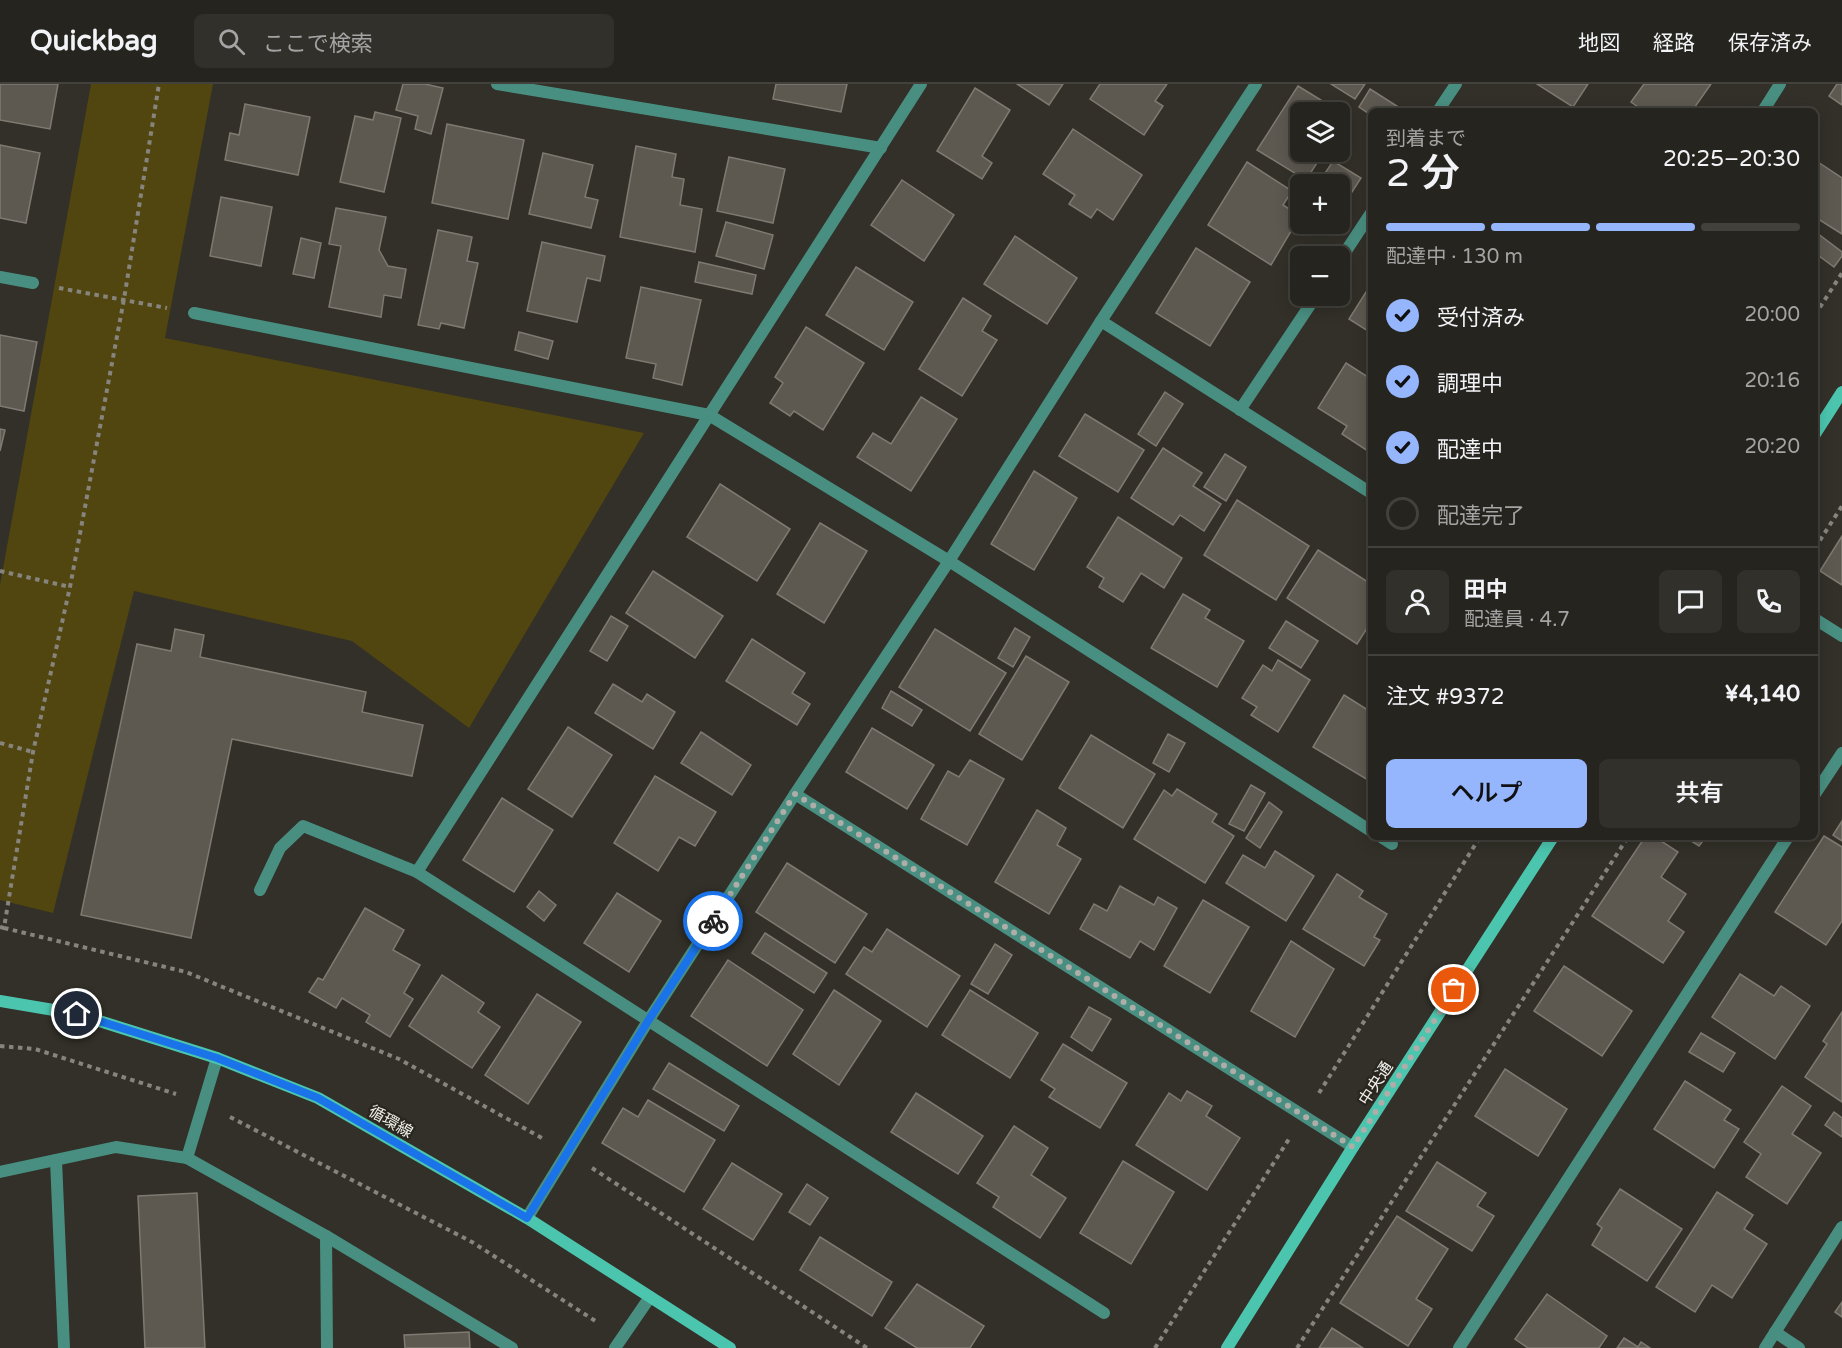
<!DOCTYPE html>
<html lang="ja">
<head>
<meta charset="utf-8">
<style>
  body { margin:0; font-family:"Varela Round","Noto Sans JP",sans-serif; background:#32302b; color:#f1f3f6; height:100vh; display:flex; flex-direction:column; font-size:22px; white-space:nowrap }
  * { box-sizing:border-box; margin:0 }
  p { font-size:20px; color:#a4a4a4 }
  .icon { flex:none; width:33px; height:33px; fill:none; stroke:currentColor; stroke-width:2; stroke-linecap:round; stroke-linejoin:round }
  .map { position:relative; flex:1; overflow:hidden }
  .sheet { position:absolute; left:1368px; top:24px; width:450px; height:732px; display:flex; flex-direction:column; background:#26241e; border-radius:9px; box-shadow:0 3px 15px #0003,0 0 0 2px #42413c }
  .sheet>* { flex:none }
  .controls { position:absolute; left:1290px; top:18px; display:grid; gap:12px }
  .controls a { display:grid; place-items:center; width:60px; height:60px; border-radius:9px; background:#26241e; box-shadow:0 3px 15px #0003,0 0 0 2px #42413c; font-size:30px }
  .pin { position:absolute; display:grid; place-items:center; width:51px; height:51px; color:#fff; margin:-26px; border:3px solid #fff; border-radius:50%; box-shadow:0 2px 6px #0007 }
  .courier { position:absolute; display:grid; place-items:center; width:60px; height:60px; margin:-30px; border:4px solid #1a73e8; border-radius:50%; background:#fff; color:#222; box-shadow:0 2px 8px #0007 }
  .summary em { font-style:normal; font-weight:600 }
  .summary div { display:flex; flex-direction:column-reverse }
  .summary { display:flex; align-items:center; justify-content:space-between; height:102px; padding:0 18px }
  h1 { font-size:39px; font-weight:600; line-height:45px }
  .bar { display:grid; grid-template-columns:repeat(4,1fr); gap:9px 6px; align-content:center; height:72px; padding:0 18px }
  .bar i { height:8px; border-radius:4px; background:#42413c }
  .bar .on { background:#95b6fd }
  .bar p { grid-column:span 4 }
  .line { display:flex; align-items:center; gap:15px; padding:0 18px; border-top:2px solid #42413c }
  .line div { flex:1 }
  .round { display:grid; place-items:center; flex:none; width:63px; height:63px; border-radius:9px; background:#32302b }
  ol { padding:0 18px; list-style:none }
  li { display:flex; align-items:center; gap:18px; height:66px }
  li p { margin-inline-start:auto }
  li .icon { padding:6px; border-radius:50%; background:#95b6fd; color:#111; stroke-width:4 }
  li:last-child { color:#a4a4a4 }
  li i { width:33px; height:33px; border:3px solid #42413c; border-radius:50% }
  .cta { display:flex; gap:12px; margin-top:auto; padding:12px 18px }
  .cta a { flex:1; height:69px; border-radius:9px; background:#95b6fd; color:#111; font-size:24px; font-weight:600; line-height:69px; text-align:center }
  .cta a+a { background:#32302b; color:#f1f3f6 }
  header { display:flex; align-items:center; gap:36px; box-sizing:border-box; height:84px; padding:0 30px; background:#26241e; border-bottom:2px solid #42413c }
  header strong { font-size:28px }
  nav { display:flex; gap:33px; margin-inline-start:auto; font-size:21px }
  .search { width:420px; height:54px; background:#32302b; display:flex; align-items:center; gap:15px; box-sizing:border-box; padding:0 21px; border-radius:9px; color:#a4a4a4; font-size:22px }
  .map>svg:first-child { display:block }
  .green { fill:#514510 }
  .building { fill:#5d5850; stroke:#7f7a71; stroke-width:1.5 }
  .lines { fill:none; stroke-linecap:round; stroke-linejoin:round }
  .path { stroke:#86847d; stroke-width:4; stroke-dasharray:4.5 4.5; stroke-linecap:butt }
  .lane { stroke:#498f81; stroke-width:12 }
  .street { stroke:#498f81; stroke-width:12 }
  .secondary { stroke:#4cc5ae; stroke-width:12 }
  .done { stroke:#afada7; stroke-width:6; stroke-dasharray:0 10.8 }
  .route { stroke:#1a73e8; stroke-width:8 }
  .labels { text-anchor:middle; stroke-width:4.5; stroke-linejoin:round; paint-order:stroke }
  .street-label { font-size:16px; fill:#f2f0eb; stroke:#28261f }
</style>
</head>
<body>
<header>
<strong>Quickbag</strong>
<div class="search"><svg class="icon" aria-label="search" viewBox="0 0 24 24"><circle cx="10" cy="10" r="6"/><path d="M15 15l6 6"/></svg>ここで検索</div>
<nav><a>地図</a><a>経路</a><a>保存済み</a></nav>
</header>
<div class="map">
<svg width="1842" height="1264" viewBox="0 0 1842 1264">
  <rect width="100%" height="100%" fill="#323028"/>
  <polygon class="green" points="91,0 213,0 165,254 644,349 469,644 352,557 134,507 53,829 0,816 0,501"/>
  <g class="building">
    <polygon points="0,0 58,0 50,45 0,36"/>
    <polygon points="403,0 425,0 443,4 431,50 415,45 418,32 396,26"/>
    <polygon points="776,0 847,0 841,28 773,15"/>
    <polygon points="1017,0 1063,0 1049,21"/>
    <polygon points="1100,0 1167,0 1155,17 1163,22 1144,51 1090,15"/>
    <polygon points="1331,0 1365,0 1355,15"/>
    <polygon points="1537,0 1588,0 1573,23"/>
    <polygon points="1644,0 1711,0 1692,27 1644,27 1631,18"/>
    <polygon points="1837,0 1842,0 1842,21 1829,12"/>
    <polygon points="1298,2 1347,32 1340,43 1340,28 1300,28 1300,68 1324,68 1306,96 1257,66"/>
    <polygon points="975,4 1010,26 982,72 992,79 982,95 937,67"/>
    <polygon points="1370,5 1403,26 1402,27 1371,27 1371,31 1359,23"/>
    <polygon points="245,20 310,33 298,91 225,76 230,49 239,51"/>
    <polygon points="375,28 401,34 384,108 340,98 355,32 373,36"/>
    <polygon points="447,40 524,56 508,135 432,119"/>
    <polygon points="1073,45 1142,91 1113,136 1097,125 1091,134 1069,120 1075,111 1043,90"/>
    <polygon points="0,61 40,69 26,139 0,134"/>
    <polygon points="636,62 676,70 672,93 684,95 680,121 702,125 695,168 620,153"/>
    <polygon points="543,69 593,81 585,113 598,116 591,144 529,130"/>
    <polygon points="729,73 785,85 773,139 717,127"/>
    <polygon points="1815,76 1842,94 1842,150 1815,133"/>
    <polygon points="1333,77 1361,94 1343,122 1340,120 1340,100 1318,100"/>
    <polygon points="1247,78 1292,107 1283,121 1300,132 1271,181 1208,141"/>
    <polygon points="902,96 954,131 924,177 871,141"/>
    <polygon points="221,113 272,123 261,182 210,172"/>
    <polygon points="336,124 386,133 379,166 388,182 406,185 401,214 384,211 381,233 329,223 341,162 329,160"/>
    <polygon points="726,138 773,151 764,185 716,172"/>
    <polygon points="438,146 472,153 467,177 478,179 464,244 441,239 439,245 418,241"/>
    <polygon points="1817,149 1842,168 1842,172 1834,183 1815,169 1815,151"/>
    <polygon points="1015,152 1077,194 1047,240 984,200"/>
    <polygon points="301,154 321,159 314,194 293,190"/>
    <polygon points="542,158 605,172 600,197 587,194 577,238 527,227"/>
    <polygon points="1196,164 1250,198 1210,262 1156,229"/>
    <polygon points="699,178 756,191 752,210 695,198"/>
    <polygon points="856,183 913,218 884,266 826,231"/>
    <polygon points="1371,200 1371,249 1349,235"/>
    <polygon points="641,203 701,216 682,301 653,294 656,280 626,274"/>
    <polygon points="963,214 991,232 982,247 997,256 962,312 919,285"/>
    <polygon points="806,243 864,279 823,346 794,327 790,332 770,319 783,299 775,293"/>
    <polygon points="519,248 553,257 548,275 515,266"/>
    <polygon points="0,251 37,258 24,327 0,322"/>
    <polygon points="1346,279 1371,295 1371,369 1342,350 1347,342 1318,324"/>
    <polygon points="1165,308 1183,320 1156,362 1138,350"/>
    <polygon points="921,313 957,335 911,407 857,373 873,349 891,360"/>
    <polygon points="1085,330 1144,366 1118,408 1059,372"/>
    <polygon points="0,345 5,346 0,367"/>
    <polygon points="1163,364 1202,389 1193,402 1221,420 1204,447 1180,431 1173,441 1131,414"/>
    <polygon points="1225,370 1246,383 1226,417 1204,403"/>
    <polygon points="1034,387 1077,414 1034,486 991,460"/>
    <polygon points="720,400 790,445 757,497 687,453"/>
    <polygon points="1237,416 1309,462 1276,516 1204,471"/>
    <polygon points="1118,433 1182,474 1164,504 1141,489 1123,518 1099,503 1104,494 1087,483"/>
    <polygon points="820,439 867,467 824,539 777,510"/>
    <polygon points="1842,452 1842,501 1820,487"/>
    <polygon points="1318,466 1371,500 1371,538 1357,560 1287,514"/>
    <polygon points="653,487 723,532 695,574 626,529"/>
    <polygon points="1183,510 1210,526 1205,534 1244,557 1217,603 1151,564"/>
    <polygon points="611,532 628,542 607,577 590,567"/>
    <polygon points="1286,537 1318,557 1301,584 1269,564"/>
    <polygon points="1015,544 1030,553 1013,583 998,574"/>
    <polygon points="175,545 204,551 200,573 366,608 362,628 423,641 412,692 232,655 191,854 81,831 137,560 171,567"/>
    <polygon points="935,545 1006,589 970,647 899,603"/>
    <polygon points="752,555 805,589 792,609 810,620 797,641 726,597"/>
    <polygon points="1026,572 1069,598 1022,676 979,650"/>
    <polygon points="1278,576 1310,596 1278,648 1251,631 1257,623 1242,614 1263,581 1272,587"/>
    <polygon points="613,600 642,618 647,610 675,628 653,665 595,629"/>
    <polygon points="891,607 922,626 912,642 882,624"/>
    <polygon points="1344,611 1371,628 1371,692 1368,696 1313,663"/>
    <polygon points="568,643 612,671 572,733 528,705"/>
    <polygon points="872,644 934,681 907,725 846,688"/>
    <polygon points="701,648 751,681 732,711 681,679"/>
    <polygon points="1168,650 1185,659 1169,688 1153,679"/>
    <polygon points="1091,651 1155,690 1123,744 1059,704"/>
    <polygon points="970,676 1004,695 967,761 921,735 948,687 959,693"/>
    <polygon points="655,692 716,728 695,762 679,753 658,787 614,759"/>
    <polygon points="1251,701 1265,709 1244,747 1229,740"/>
    <polygon points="1177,705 1217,730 1212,738 1234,752 1205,799 1134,755 1164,706 1172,712"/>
    <polygon points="502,714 553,746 514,808 463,776"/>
    <polygon points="1269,718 1282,728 1260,764 1246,754"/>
    <polygon points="1037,726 1066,744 1057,761 1081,775 1049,830 995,798"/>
    <polygon points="1842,737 1842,757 1833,751"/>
    <polygon points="1824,752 1842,763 1842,837 1826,861 1775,828"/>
    <polygon points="1645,753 1655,753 1678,768 1661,793 1686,810 1668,837 1684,848 1663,879 1592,832"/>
    <polygon points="1685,753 1706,753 1699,762"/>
    <polygon points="1275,767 1314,792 1286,837 1226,799 1243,771 1265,784"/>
    <polygon points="787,779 867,830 835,879 756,828"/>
    <polygon points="1337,790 1363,807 1359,813 1387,830 1374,853 1380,856 1364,882 1303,845"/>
    <polygon points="1120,802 1154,821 1158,813 1177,824 1154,866 1140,857 1130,874 1080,845 1094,820 1107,827"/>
    <polygon points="539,807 556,821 544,837 527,823"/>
    <polygon points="617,809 661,837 629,888 584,859"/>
    <polygon points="1203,816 1249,843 1210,909 1164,882"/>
    <polygon points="365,824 404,846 393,866 420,881 404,909 413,915 390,953 366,938 370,931 342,914 336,924 309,908 318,894 323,896"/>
    <polygon points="887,845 960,892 927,943 846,890 864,863 872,868"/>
    <polygon points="765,849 827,889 814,909 752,869"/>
    <polygon points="1291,857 1334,885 1295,953 1251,927"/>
    <polygon points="995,860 1012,871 988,910 971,900"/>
    <polygon points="728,876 803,926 767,982 691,932"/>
    <polygon points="1564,882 1632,927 1602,972 1534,927"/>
    <polygon points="1740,890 1774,912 1781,902 1810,922 1775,975 1712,933"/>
    <polygon points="442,891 484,919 478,928 500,943 472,984 409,942"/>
    <polygon points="834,906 881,937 839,1001 793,970"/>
    <polygon points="970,906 1038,949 1010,994 942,951"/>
    <polygon points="537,910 581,938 528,1020 485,991"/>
    <polygon points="1089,923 1111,935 1092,967 1071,953"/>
    <polygon points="1842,928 1842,1018 1805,993 1827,960 1823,957"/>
    <polygon points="1701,949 1735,969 1723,988 1689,968"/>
    <polygon points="1063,960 1127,999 1100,1044 1049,1013 1055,1005 1041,996"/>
    <polygon points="669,979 739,1022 724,1047 653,1005"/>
    <polygon points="1505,985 1567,1025 1538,1072 1475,1032"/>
    <polygon points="1685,997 1731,1026 1724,1036 1739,1045 1714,1084 1654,1045"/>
    <polygon points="1782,1002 1811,1022 1792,1050 1821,1069 1787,1120 1746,1093 1761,1070 1744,1058"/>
    <polygon points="1187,1007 1212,1022 1206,1032 1240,1054 1207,1106 1136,1061 1169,1009 1181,1017"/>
    <polygon points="916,1009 983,1052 958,1090 891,1048"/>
    <polygon points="648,1016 715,1056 684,1108 602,1059 623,1024 638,1033"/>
    <polygon points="1834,1028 1842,1034 1842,1053 1825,1041"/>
    <polygon points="1014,1042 1048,1064 1031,1091 1066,1114 1040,1154 993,1123 999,1113 977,1099"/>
    <polygon points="1123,1077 1174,1108 1131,1180 1080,1149"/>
    <polygon points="1437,1078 1486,1109 1477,1122 1494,1132 1472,1167 1406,1127"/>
    <polygon points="732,1079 782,1110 753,1156 703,1125"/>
    <polygon points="807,1100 828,1114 810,1141 789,1128"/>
    <polygon points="1620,1105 1682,1145 1647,1197 1592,1161 1602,1144 1597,1140"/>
    <polygon points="1717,1108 1753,1131 1744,1145 1767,1160 1732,1214 1712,1201 1695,1228 1656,1203"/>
    <polygon points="197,1109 205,1264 145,1264 138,1112"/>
    <polygon points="1397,1132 1448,1165 1416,1215 1432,1225 1408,1262 1340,1219"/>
    <polygon points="820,1153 892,1198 872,1232 800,1186"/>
    <polygon points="917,1200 984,1242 970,1264 917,1264 885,1244"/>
    <polygon points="1547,1210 1607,1252 1599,1264 1528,1264 1515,1255"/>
    <polygon points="1842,1218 1842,1233 1835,1228"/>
    <polygon points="1332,1244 1363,1264 1319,1264"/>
    <polygon points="469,1248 470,1264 405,1264 404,1251"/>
    <polygon points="1624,1254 1638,1263 1641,1258 1650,1264 1617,1264"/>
  </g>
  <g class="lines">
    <g class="path">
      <polyline points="59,204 167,224"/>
      <polyline points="1815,231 1842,189"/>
      <polyline points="1815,464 1842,422"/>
      <polyline points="0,487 70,503"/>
      <polyline points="0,659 33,668"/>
      <polyline points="0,843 4,844 33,668 70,503 124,215 159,0"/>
      <polyline points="4,844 186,888 399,975 542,1054"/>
      <polyline points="0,962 35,965 176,1010"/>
      <polyline points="1319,1009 1480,753"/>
      <polyline points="230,1033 472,1158 597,1238"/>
      <polyline points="592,1084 867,1264"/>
      <polyline points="1155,1264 1289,1055"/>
      <polyline points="1297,1264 1628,753"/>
    </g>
    <g class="lane">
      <polyline points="260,806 280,764 303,742 417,788"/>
      <polyline points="217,974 187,1074 326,1152 512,1264"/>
      <polyline points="56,1076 64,1264"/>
      <polyline points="0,1088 116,1063 187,1074"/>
      <polyline points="326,1152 327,1264"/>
      <polyline points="615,1264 650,1213"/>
    </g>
    <g class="street">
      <polyline points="497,0 881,64"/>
      <polyline points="921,0 417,788 1104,1229"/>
      <polyline points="1438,27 1456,0"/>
      <polyline points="1763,27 1780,0"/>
      <polyline points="1340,176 1371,129"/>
      <polyline points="0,193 33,199"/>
      <polyline points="194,229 709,331 949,477 1371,747"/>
      <polyline points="1101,237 1371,409"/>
      <polyline points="1240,326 1316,212"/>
      <polyline points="1815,535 1842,552"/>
      <polyline points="795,710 1353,1063"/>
      <polyline points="1815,710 1842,669"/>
      <polyline points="1381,753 1392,760"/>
      <polyline points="527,1134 648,937 795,710 949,477 1101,237 1256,0"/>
      <polyline points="1775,1248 1799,1264"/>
      <polyline points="1459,1264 1788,753"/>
      <polyline points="1765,1264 1842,1143"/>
    </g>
    <g class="secondary">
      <polyline points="1815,350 1842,308"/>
      <polyline points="0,917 77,930 217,974 318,1014 527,1134 730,1264"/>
      <polyline points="1227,1264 1353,1063 1553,753"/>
    </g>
  </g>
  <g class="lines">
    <polyline class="done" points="713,837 795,710 1353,1063 1454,906"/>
    <polyline class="route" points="77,930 217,974 318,1014 527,1134 648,937 713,837"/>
  </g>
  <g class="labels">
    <g class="street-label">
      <text transform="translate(1375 999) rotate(-57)" y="6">中央通</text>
      <text transform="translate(391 1037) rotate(30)" y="6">循環線</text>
    </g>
  </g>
</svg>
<div class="controls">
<a><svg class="icon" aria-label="layers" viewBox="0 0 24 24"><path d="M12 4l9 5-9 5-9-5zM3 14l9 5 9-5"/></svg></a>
<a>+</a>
<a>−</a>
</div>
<div class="pin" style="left:1454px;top:906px;background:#ea580c"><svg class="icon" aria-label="bag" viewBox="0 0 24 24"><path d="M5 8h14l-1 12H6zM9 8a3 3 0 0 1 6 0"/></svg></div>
<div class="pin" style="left:77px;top:930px;background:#1f2937"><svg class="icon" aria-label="home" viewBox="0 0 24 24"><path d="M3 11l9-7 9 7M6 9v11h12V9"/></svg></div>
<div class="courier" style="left:713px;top:837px"><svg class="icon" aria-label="bike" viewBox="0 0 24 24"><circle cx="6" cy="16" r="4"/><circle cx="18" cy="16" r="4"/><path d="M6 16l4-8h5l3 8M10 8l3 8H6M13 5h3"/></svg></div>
<section class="sheet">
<div class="summary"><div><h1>2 分</h1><p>到着まで</p></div><em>20:25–20:30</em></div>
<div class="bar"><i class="on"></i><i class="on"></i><i class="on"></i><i></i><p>配達中 · 130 m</p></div>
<ol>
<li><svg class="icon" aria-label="check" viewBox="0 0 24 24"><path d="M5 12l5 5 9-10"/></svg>受付済み<p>20:00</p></li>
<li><svg class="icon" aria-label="check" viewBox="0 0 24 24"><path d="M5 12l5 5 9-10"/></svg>調理中<p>20:16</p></li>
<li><svg class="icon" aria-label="check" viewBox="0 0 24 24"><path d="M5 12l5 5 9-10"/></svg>配達中<p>20:20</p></li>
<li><i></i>配達完了</li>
</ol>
<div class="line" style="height:108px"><a class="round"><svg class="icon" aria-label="person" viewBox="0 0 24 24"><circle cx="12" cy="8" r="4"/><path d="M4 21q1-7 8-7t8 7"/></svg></a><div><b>田中</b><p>配達員 · 4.7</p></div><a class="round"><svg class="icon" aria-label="chat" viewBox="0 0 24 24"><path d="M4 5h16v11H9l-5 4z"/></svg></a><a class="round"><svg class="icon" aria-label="phone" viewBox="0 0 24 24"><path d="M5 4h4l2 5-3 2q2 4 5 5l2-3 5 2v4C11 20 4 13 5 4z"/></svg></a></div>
<div class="line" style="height:78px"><div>注文 #9372</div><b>¥4,140</b></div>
<div class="cta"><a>ヘルプ</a><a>共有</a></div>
</section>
</div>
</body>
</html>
